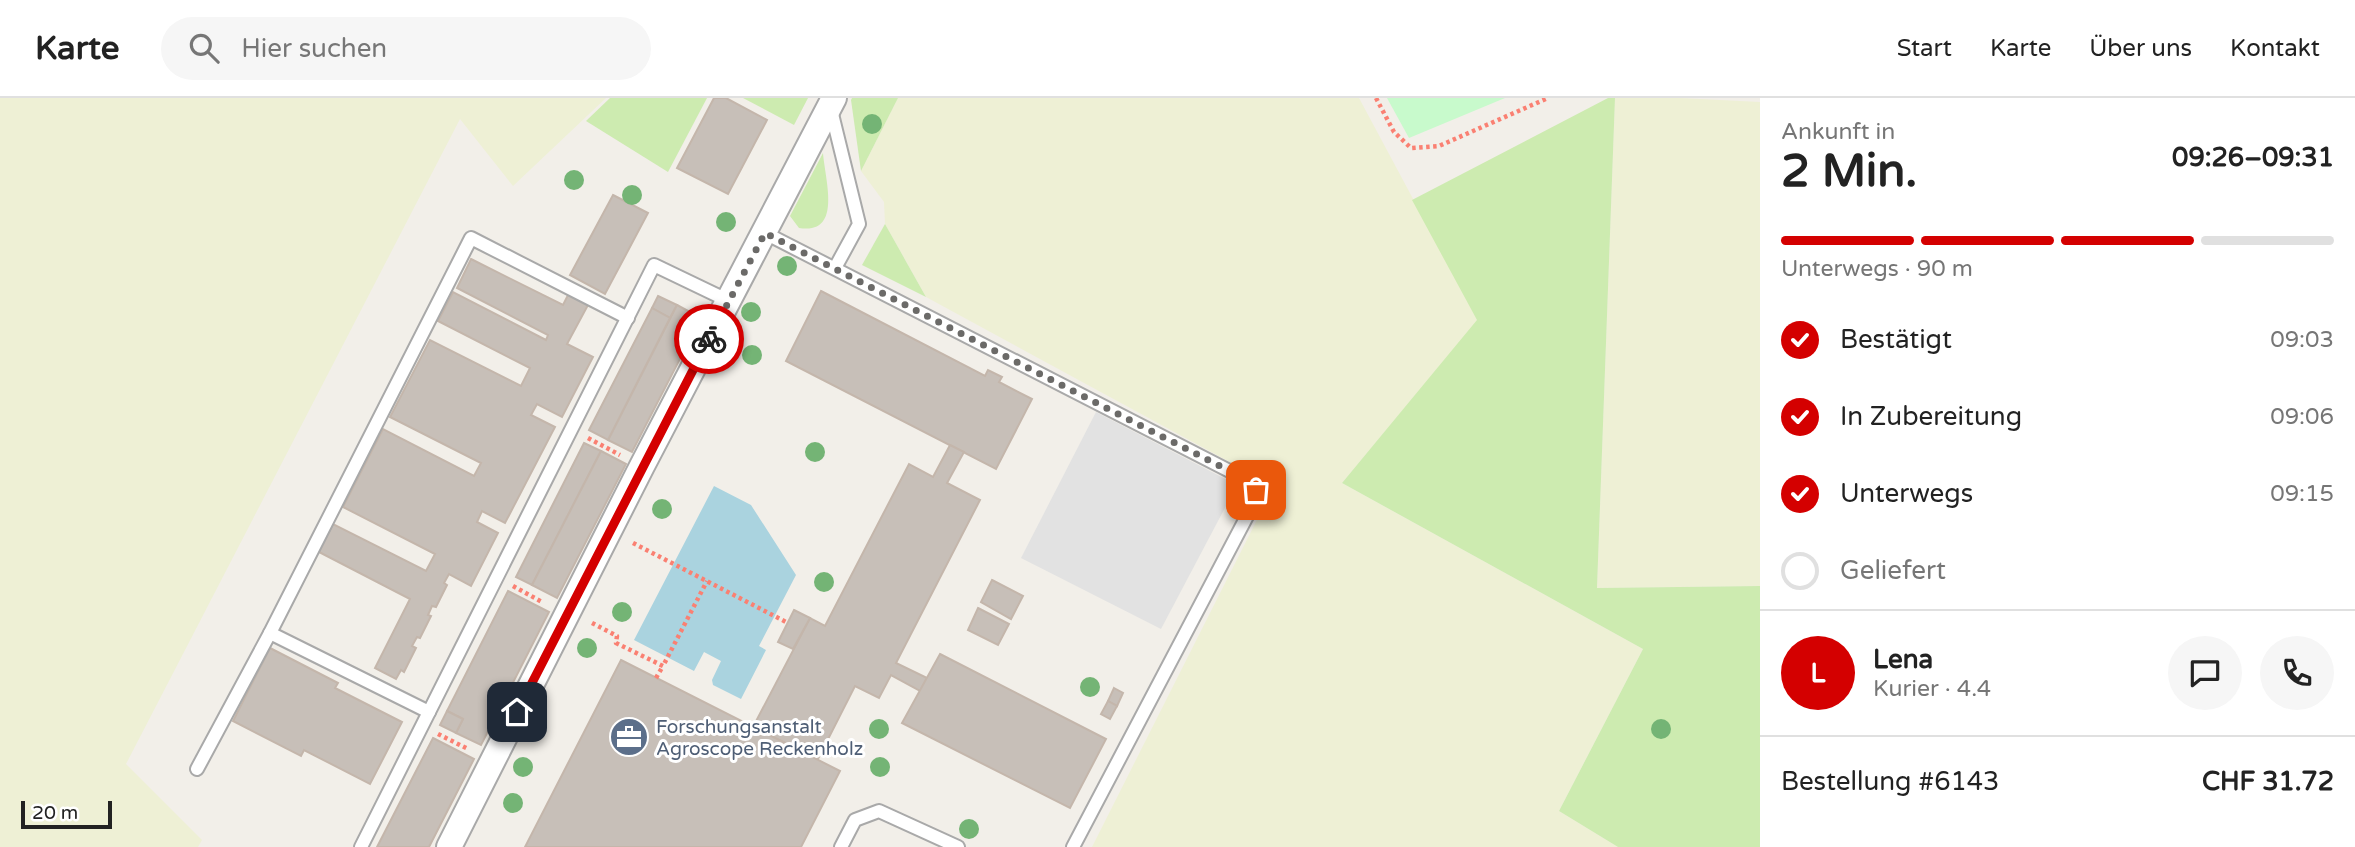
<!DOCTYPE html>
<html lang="de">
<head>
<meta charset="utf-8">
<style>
  body { margin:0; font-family:"Varela Round",sans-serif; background:#f6f6f6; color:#222; height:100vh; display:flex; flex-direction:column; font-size:26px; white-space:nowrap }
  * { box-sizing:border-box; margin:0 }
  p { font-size:23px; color:#767676 }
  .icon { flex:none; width:38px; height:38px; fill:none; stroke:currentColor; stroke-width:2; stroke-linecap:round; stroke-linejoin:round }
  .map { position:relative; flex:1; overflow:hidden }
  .sheet { display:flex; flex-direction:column; background:#fff; width:595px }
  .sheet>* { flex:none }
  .scale { position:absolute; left:21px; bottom:18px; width:91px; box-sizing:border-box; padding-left:7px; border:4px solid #222; border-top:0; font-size:19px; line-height:24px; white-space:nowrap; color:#222; -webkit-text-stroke:5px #fff; paint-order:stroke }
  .pin { position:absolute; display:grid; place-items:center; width:60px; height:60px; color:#fff; margin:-30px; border-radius:14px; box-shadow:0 4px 10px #0006 }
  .courier { position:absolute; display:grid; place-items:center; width:70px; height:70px; margin:-35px; border:5px solid #d40000; border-radius:50%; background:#fff; color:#222; box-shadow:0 2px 9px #0007 }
  .summary em { font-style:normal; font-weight:700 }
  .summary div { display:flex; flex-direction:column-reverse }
  .summary { display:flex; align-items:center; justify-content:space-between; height:119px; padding:0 21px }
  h1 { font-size:46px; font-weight:700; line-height:52px }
  .bar { display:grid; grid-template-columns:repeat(4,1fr); gap:10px 7px; align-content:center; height:84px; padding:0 21px }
  .bar i { height:9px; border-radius:5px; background:#e0e0e0 }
  .bar .on { background:#d40000 }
  .bar p { grid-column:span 4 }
  .line { display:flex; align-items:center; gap:18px; padding:0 21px; border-top:2px solid #e0e0e0 }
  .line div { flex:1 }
  .round { display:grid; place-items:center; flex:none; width:74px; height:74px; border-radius:37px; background:#f6f6f6 }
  ol { padding:0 21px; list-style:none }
  li { display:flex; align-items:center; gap:21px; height:77px }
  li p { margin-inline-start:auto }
  li .icon { padding:7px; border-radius:50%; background:#d40000; color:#fff; stroke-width:4 }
  li:last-child { color:#767676 }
  li i { width:38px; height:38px; border:4px solid #e0e0e0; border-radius:50% }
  header { display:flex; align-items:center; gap:42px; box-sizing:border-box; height:98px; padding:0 35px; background:#fff; border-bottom:2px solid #e0e0e0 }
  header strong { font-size:33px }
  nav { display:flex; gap:38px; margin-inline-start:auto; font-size:24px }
  .search { width:490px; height:63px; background:#f6f6f6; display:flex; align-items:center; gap:18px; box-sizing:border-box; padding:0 24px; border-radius:38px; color:#767676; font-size:26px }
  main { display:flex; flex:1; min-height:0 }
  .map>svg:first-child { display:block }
  .farmland { fill:#eef0d5 }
  .grass { fill:#cdebb0 }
  .park { fill:#c8facc }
  .parking { fill:#e2e2e2 }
  .water { fill:#aad3df }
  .building { fill:#c7bfb8; stroke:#c4b6ab; stroke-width:2 }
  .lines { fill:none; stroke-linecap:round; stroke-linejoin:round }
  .lane-casing { stroke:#a9a9a9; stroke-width:16 }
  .street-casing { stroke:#a9a9a9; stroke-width:28 }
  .path { stroke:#fa8072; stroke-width:4.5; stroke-dasharray:3.5 3.5; stroke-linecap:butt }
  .lane { stroke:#fff; stroke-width:12 }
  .street { stroke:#fff; stroke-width:24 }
  .tree { fill:#74b475 }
  .done { stroke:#6b6a68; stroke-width:7; stroke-dasharray:0 12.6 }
  .route { stroke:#d40000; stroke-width:9 }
  .labels { text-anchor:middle; stroke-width:6; stroke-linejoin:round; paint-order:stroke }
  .service-label { font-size:19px; fill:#4e5e75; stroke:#fff; text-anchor:start }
</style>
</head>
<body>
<header>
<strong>Karte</strong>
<div class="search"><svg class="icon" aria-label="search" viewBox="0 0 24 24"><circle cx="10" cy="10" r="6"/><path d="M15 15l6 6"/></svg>Hier suchen</div>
<nav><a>Start</a><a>Karte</a><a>Über uns</a><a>Kontakt</a></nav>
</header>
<main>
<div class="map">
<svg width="1760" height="749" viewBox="0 0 1760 749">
  <rect width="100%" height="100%" fill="#f2efe9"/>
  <g class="farmland">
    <polygon points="0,0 606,0 513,88 460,21 126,666 202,742 198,749 0,749"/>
    <polygon points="898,0 1359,0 1478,222 1342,385 1643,551 1559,713 1618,749 1092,749 1274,388 926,199 885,126 884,104 861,73"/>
    <polygon points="1615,0 1680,0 1760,4 1760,488 1597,490"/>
  </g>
  <g class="grass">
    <polygon points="610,0 707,0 668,74 586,23"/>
    <polygon points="743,0 808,0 794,27"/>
    <polygon points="852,0 898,0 861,73 851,2"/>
    <polygon points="1608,0 1615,0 1597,490 1760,488 1760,749 1618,749 1559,713 1643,551 1342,385 1477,222 1412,102"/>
    <path d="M 823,55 C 825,82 843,137 799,130 L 790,118 Z"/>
    <polygon points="885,126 926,199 862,167"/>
  </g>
  <polygon class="park" points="1387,0 1505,0 1409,40"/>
  <polygon class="parking" points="1096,314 1237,387 1161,531 1021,460"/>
  <polygon class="water" points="714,388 751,407 796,477 759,548 766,552 741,601 713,587 712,582 721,563 704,554 694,573 634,542"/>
  <g class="building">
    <polygon points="714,0 726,0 767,22 728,96 677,70"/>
    <polygon points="613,97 648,115 605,196 570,177"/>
    <polygon points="471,161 563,207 568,197 588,207 567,246 593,259 562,319 537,306 531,317 555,329 505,425 482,413 477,424 498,435 471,488 449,476 444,485 447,487 436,509 432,508 428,517 431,518 420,540 417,539 412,548 416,550 404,574 401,572 396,581 375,570 410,501 319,454 333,426 426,473 435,456 343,409 383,331 474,378 481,365 390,319 430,242 521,288 530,270 438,223 453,194 546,242 548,237 457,190"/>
    <polygon points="821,193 985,278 988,272 1002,279 999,284 1032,301 996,371 786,263"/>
    <polygon points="658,198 677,207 670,220 652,210"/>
    <polygon points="677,207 701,220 632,354 608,342"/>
    <polygon points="652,210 670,220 608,342 589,332"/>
    <polygon points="584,345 601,353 532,487 516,479"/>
    <polygon points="950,347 964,354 947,385 980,402 896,565 927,580 920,593 891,577 879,600 855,588 818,661 753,629 810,520 825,528 909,366 933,379"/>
    <polygon points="601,353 626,366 557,500 532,487"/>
    <polygon points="992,482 1023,498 1011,521 981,504"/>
    <polygon points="508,493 549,514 481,647 456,635 463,621 447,613"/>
    <polygon points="978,510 1009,526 998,547 968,532"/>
    <polygon points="794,512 810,520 793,551 778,544"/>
    <polygon points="270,550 338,585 335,590 402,624 370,686 304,652 301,658 233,623"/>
    <polygon points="940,556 1106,641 1070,710 902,625"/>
    <polygon points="621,562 840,673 801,749 525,749"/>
    <polygon points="1114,590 1123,595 1117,608 1108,603"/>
    <polygon points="1108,603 1117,608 1110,621 1101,616"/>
    <polygon points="447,613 463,621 456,635 440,627"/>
    <polygon points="433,640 474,661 429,749 377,749"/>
  </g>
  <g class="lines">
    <defs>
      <g id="lane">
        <polyline points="831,12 859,126 835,170"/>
        <polyline points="765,135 1251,384 1256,392 1255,403 1073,749"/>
        <polyline points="270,535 429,614"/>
        <polyline points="197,671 270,535 471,140 628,220"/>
        <polyline points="361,749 654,167 729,203"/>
        <polyline points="841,749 855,722 879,713 958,749"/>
      </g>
      <polyline id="street" points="449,749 642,368 834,0"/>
    </defs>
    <use href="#lane" class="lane-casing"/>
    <use href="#street" class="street-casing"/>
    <g class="path">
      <polyline points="1376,0 1394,34 1411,50 1439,48 1548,0"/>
      <polyline points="588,340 620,357"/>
      <polyline points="633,445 788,525"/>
      <polyline points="513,488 542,504"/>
      <polyline points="592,525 617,538 616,545 663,568 707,483"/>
      <polyline points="656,580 663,568"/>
      <polyline points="438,636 468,651"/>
    </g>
    <use href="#lane" class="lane"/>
    <use href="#street" class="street"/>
  </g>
  <g class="tree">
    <circle cx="872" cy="26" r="10"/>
    <circle cx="574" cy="82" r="10"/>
    <circle cx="632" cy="97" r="10"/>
    <circle cx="726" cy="124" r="10"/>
    <circle cx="787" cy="168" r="10"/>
    <circle cx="751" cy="214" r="10"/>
    <circle cx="752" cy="257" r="10"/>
    <circle cx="815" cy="354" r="10"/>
    <circle cx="662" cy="411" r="10"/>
    <circle cx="824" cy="484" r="10"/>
    <circle cx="622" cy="514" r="10"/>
    <circle cx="587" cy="550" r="10"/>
    <circle cx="1090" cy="589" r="10"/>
    <circle cx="879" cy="631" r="10"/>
    <circle cx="1661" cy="631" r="10"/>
    <circle cx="523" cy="669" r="10"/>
    <circle cx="880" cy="669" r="10"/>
    <circle cx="513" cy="705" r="10"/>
    <circle cx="969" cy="731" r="10"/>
  </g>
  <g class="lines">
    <polyline class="done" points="709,241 765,135 1251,384 1256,392"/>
    <polyline class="route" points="517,614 709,241"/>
  </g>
  <defs>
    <symbol id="office-disc" viewBox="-11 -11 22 22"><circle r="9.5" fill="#5c6f8a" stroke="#fff"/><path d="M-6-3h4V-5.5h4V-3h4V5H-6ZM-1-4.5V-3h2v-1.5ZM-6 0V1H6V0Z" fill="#fff"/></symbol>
  </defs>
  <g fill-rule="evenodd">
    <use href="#office-disc" x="607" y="617" width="44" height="44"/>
  </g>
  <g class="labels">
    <g class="service-label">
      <text x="656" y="635">Forschungsanstalt<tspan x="656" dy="22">Agroscope Reckenholz</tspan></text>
    </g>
  </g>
</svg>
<div class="scale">20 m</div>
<div class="pin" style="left:1256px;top:392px;background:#ea580c"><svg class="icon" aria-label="bag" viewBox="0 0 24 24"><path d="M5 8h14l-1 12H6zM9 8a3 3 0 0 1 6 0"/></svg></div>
<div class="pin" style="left:517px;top:614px;background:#1f2937"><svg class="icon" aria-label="home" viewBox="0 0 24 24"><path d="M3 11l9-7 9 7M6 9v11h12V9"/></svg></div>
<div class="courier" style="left:709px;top:241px"><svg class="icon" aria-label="bike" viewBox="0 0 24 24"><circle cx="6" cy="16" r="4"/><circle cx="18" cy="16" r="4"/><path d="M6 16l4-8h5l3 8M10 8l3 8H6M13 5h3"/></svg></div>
</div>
<section class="sheet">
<div class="summary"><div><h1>2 Min.</h1><p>Ankunft in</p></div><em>09:26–09:31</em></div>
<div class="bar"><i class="on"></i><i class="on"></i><i class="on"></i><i></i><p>Unterwegs · 90 m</p></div>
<ol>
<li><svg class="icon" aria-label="check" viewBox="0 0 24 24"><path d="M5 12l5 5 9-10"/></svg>Bestätigt<p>09:03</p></li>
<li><svg class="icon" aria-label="check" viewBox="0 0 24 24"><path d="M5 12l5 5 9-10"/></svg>In Zubereitung<p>09:06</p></li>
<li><svg class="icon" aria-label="check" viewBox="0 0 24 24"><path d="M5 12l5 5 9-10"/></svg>Unterwegs<p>09:15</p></li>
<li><i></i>Geliefert</li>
</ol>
<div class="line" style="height:126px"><b class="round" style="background:#d40000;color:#fff">L</b><div><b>Lena</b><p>Kurier · 4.4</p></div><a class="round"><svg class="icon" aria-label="chat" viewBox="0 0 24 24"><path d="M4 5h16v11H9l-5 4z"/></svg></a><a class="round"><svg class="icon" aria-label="phone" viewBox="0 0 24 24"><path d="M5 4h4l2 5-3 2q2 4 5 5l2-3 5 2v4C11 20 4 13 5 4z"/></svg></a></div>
<div class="line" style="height:91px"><div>Bestellung #6143</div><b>CHF 31.72</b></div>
</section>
</main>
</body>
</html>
